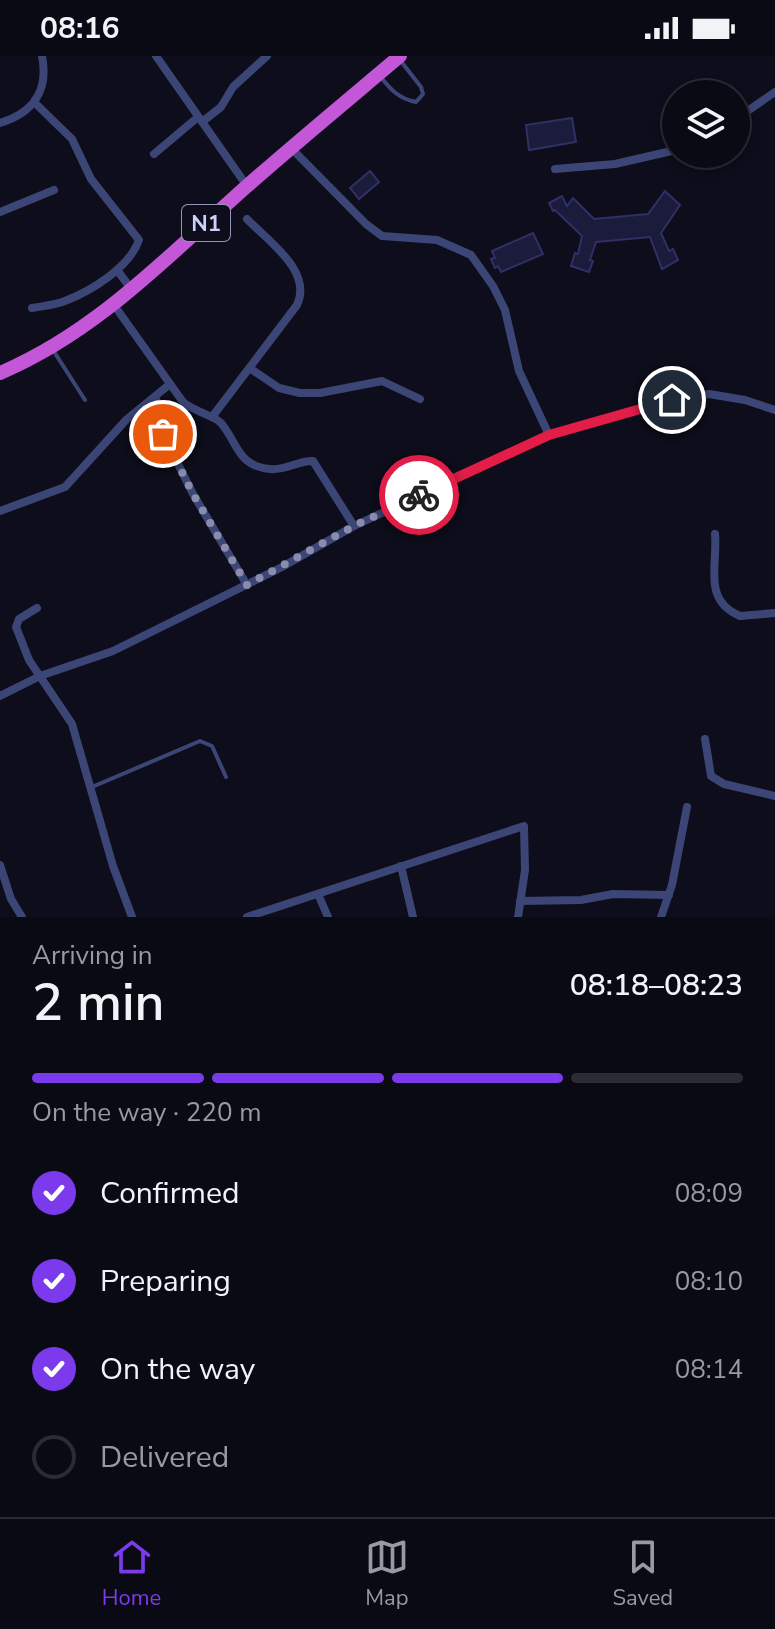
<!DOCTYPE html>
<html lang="en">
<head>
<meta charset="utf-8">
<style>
  body { margin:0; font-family:"Nunito Sans",sans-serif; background:#181822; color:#f1f3f6; height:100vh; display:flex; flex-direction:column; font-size:30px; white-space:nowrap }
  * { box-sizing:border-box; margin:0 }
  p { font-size:26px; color:#999aa0 }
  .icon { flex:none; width:44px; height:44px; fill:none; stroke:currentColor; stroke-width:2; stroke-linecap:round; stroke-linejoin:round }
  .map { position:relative; height:861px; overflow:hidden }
  .drawer { display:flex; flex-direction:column; background:#0a0a14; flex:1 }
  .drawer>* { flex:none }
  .controls { position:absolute; left:662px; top:24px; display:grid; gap:16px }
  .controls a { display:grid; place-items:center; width:88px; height:88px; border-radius:50%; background:#0a0a14; box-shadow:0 4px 12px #0003,0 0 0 2px #2a2b34; font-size:40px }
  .pin { position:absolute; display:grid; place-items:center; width:68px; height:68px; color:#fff; margin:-34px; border:4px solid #fff; border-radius:50%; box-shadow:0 2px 8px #0007 }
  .courier { position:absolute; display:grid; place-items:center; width:80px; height:80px; margin:-40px; border:6px solid #e11d48; border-radius:50%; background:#fff; color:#222; box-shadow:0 2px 10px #0007 }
  .head em { font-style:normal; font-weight:600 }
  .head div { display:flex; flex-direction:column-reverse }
  .head { display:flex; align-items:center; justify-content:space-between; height:136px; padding:0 32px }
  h1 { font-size:52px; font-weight:600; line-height:60px }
  .bar { display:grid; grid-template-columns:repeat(4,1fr); gap:12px 8px; align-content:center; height:96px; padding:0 32px }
  .bar i { height:10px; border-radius:6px; background:#2a2b34 }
  .bar .current { background:#7c3aed }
  .bar p { grid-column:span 4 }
  ol { padding:0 32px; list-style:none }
  li { display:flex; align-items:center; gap:24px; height:88px }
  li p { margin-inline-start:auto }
  li .icon { padding:8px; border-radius:50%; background:#7c3aed; color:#fff; stroke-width:4 }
  li:last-child { color:#999aa0 }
  li i { width:44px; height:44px; border:4px solid #2a2b34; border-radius:50% }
  .status { display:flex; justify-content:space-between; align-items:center; height:56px; padding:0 40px; background:#0a0a14; direction:ltr }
  .status svg { height:22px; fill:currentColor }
  .dock { display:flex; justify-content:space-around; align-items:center; height:112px; border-top:2px solid #2a2b34; background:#0a0a14; font-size:22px; color:#999aa0 }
  .dock a { display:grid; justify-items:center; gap:4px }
  .dock .current { color:#7c3aed }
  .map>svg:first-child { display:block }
  .building { fill:#1b1b3b; stroke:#2f3065; stroke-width:2 }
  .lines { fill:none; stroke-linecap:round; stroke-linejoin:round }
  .service { stroke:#3c4676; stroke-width:4 }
  .minor { stroke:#3c4676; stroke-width:8 }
  .trunk { stroke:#c456d8; stroke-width:14 }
  .done { stroke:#898cac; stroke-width:8; stroke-dasharray:0 14.4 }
  .route { stroke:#e11d48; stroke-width:10 }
  .labels { text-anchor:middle; stroke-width:6; stroke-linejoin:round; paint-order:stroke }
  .shield { fill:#0d0d1b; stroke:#9396b7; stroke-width:2 }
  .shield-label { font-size:22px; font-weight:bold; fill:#ccd0fa }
</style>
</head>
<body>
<div class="status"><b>08:16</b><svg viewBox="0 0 49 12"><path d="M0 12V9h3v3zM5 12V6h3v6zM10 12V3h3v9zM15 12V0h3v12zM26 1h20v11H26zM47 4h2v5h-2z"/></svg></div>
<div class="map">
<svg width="775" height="861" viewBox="0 0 775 861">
  <rect width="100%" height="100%" fill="#0d0d1b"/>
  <g class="building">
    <polygon points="572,62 576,86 529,94 526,69"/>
    <polygon points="370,115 379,126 359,143 350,132"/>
    <polygon points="665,135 680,149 661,177 669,195 673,193 678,204 662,213 650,181 596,186 590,204 593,205 589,216 571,210 575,197 578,198 582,180 555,154 553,155 549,147 562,140 567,150 573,142 594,163 648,158"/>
    <polygon points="533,177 543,198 501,216 498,210 495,212 491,203 495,202 492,195"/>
  </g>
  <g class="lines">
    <g class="service">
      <path d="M 380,20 C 390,33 399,43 416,46 L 423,38 L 421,31 L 400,4"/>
      <polyline points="53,294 85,344"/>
      <polyline points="92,731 200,685 212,690 226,721"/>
    </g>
    <g class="minor">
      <polyline points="156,0 247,130"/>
      <polyline points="736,63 775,36"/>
      <polyline points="202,66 221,51 233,31 267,0"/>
      <path d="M 0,67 C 33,57 49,35 42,0"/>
      <polyline points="291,92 366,168 382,180 437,184 471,199 493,230 505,254 519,315 549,379"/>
      <polyline points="154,98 198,61"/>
      <polyline points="555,113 615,108 676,94"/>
      <polyline points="0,156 54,134"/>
      <polyline points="117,214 132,234"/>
      <path d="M 114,249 L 183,346 C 195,356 215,360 221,367 C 238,387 237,410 270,413 C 285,415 299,404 313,405 L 354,470"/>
      <path d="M 32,252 C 43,250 55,249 65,245 C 91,235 129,212 139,184 L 91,123 L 72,83 L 35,47"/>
      <polyline points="251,313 279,332 300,337 320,337 382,325 420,343"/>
      <polyline points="156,342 163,378 193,438 247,529"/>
      <path d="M 212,361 L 297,249 C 313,215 268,185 247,163"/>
      <polyline points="0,455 65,431 127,363 170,328"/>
      <path d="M 715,478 C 718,509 702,544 740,560 L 775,557"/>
      <polyline points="37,552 19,563 16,571 29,604 72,668 113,810 132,861"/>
      <polyline points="0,640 40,620 113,595 282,511 354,470 549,379 672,344 709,338 745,344 775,354"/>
      <polyline points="705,683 711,720 724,728 775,740"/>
      <polyline points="0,809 11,843 22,861"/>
      <polyline points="401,810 413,861"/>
      <polyline points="318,838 328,861"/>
      <polyline points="520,845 581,844 613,838 669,839"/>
      <polyline points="247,861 524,770 525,814 518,861"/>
      <polyline points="661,861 672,829 687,751"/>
    </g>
    <path class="trunk" d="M 0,317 C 97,276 169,199 247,130 C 297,86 349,43 400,0"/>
  </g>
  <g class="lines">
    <polyline class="done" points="163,378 193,438 247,529 354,470 419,439"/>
    <polyline class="route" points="419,439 549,379 672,344"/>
  </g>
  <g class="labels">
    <rect class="shield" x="182" y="149" width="48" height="36" rx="6"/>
    <g class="shield-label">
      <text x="206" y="175">N1</text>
    </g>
  </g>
</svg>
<div class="controls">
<a><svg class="icon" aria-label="layers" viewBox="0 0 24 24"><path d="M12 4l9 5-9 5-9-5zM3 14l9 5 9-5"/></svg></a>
</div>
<div class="pin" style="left:163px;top:378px;background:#ea580c"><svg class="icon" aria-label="bag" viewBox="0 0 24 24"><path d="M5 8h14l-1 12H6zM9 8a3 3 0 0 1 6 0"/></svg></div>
<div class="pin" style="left:672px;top:344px;background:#1f2937"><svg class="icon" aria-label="home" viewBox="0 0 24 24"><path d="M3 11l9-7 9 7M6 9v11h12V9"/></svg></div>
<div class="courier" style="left:419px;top:439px"><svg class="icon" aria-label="bike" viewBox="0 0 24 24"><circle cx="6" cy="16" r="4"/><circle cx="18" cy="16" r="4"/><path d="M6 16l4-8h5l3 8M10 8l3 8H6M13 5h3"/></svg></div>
</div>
<section class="drawer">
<div class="head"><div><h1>2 min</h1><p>Arriving in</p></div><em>08:18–08:23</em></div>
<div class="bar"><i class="current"></i><i class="current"></i><i class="current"></i><i></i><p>On the way · 220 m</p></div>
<ol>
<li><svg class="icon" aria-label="check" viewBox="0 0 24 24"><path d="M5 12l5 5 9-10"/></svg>Confirmed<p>08:09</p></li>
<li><svg class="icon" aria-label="check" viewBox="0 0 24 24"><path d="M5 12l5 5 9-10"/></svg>Preparing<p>08:10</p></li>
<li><svg class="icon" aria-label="check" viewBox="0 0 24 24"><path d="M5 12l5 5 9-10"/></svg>On the way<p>08:14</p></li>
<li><i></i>Delivered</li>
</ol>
</section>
<nav class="dock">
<a class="current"><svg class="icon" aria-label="home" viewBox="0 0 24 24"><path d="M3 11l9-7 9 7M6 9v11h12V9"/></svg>Home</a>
<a><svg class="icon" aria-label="map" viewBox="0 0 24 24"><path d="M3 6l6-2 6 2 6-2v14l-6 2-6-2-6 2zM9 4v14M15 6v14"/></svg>Map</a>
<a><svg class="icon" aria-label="saved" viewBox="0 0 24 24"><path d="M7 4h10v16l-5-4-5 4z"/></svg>Saved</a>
</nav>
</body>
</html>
